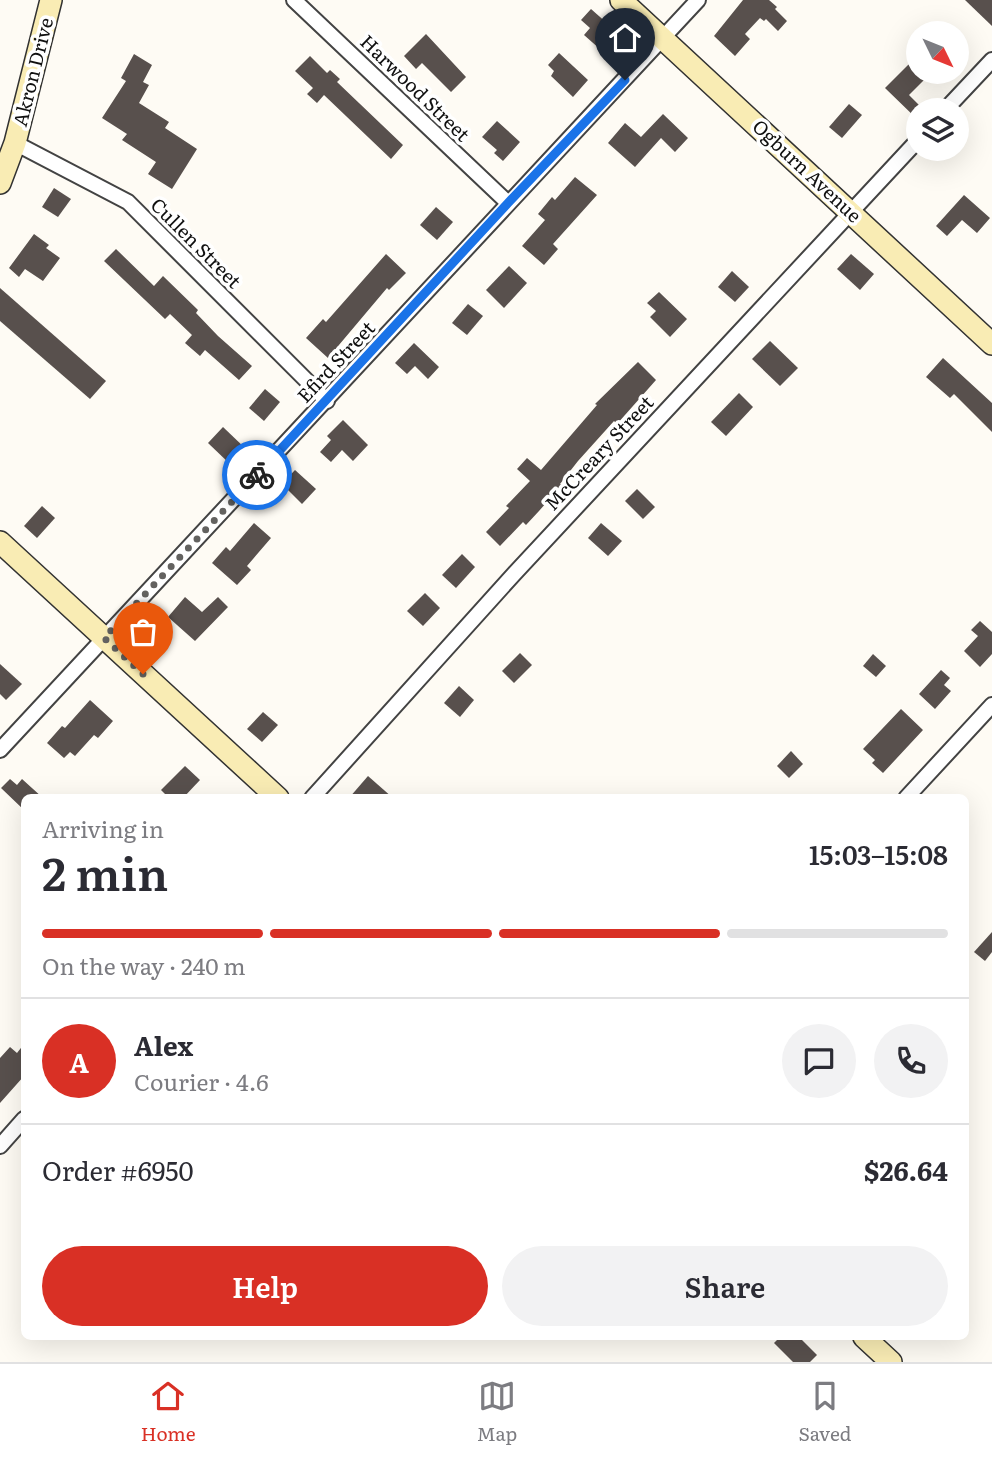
<!DOCTYPE html>
<html lang="en">
<head>
<meta charset="utf-8">
<style>
  body { margin:0; font-family:Literata,serif; background:#f2f2f3; color:#2b2b33; height:100vh; display:flex; flex-direction:column; font-size:26px; white-space:nowrap }
  * { box-sizing:border-box; margin:0 }
  p { font-size:23px; color:#7c7c81 }
  .icon { flex:none; width:38px; height:38px; fill:none; stroke:currentColor; stroke-width:2; stroke-linecap:round; stroke-linejoin:round }
  .map { position:relative; flex:1; overflow:hidden }
  .sheet { position:absolute; left:21px; top:794px; width:948px; height:546px; display:flex; flex-direction:column; background:#fff; border-radius:10px; box-shadow:0 7px 28px #0002 }
  .sheet>* { flex:none }
  .needle { width:46px; rotate:133deg }
  .controls { position:absolute; left:906px; top:21px; display:grid; gap:14px }
  .controls a { display:grid; place-items:center; width:63px; height:63px; border-radius:50%; background:#fff; box-shadow:0 7px 28px #0002; font-size:35px }
  .pin { position:absolute; display:grid; place-items:center; width:60px; height:60px; color:#fff; margin:-72px -30px; border-radius:50% 50% 50% 0; rotate:-45deg; box-shadow:0 0 7px #0007 }
  .pin .icon { rotate:45deg }
  .courier { position:absolute; display:grid; place-items:center; width:70px; height:70px; margin:-35px; border:5px solid #1a73e8; border-radius:50%; background:#fff; color:#222; box-shadow:0 2px 9px #0007 }
  .headline em { font-style:normal; font-weight:600 }
  .headline div { display:flex; flex-direction:column-reverse }
  .headline { display:flex; align-items:center; justify-content:space-between; height:119px; padding:0 21px }
  h1 { font-size:46px; font-weight:600; line-height:52px }
  .bar { display:grid; grid-template-columns:repeat(4,1fr); gap:10px 7px; align-content:center; height:84px; padding:0 21px }
  .bar i { height:9px; border-radius:5px; background:#e1e1e2 }
  .bar .on { background:#d93025 }
  .bar p { grid-column:span 4 }
  .line { display:flex; align-items:center; gap:18px; padding:0 21px; border-top:2px solid #e1e1e2 }
  .line div { flex:1 }
  .round { display:grid; place-items:center; flex:none; width:74px; height:74px; border-radius:37px; background:#f2f2f3 }
  .cta { display:flex; gap:14px; margin-top:auto; padding:14px 21px }
  .cta a { flex:1; height:80px; border-radius:42px; background:#d93025; color:#fff; font-size:28px; font-weight:600; line-height:80px; text-align:center }
  .cta a+a { background:#f2f2f3; color:#2b2b33 }
  .menu { display:flex; justify-content:space-around; align-items:center; height:98px; border-top:2px solid #e1e1e2; background:#fff; font-size:19px; color:#7c7c81 }
  .menu a { display:grid; justify-items:center; gap:4px }
  .menu .on { color:#d93025 }
  .map>svg:first-child { display:block }
  .building { fill:#58504d }
  .lines { fill:none; stroke-linecap:round; stroke-linejoin:round }
  .street-casing { stroke:#434343; stroke-width:18 }
  .secondary-casing { stroke:#323232; stroke-width:24 }
  .street { stroke:#fff; stroke-width:14 }
  .secondary { stroke:#f9ecb4; stroke-width:21 }
  .done { stroke:#636260; stroke-width:7; stroke-dasharray:0 12.6 }
  .route { stroke:#1a73e8; stroke-width:9 }
  .labels { text-anchor:middle; stroke-width:7; stroke-linejoin:round; paint-order:stroke }
  .street-label { font-size:19px; fill:#101010; stroke:#fff }
</style>
</head>
<body>
<div class="map">
<svg width="992" height="1362" viewBox="0 0 992 1362">
  <rect width="100%" height="100%" fill="#fefbf4"/>
  <g class="building">
    <polygon points="743,0 769,0 777,7 775,9 787,21 778,31 766,19 764,21 760,18 745,34 750,39 735,56 714,36"/>
    <polygon points="965,0 992,0 992,26"/>
    <polygon points="591,9 617,32 601,50 584,35 590,28 581,20"/>
    <polygon points="426,34 466,77 451,92 422,63 416,69 404,56"/>
    <polygon points="559,53 588,80 573,97 551,76 554,71 548,65"/>
    <polygon points="134,54 152,65 143,82 149,85 139,103 169,122 165,128 197,149 172,189 148,174 156,162 122,140 127,134 102,118 126,81 121,78"/>
    <polygon points="310,56 327,73 330,70 340,79 337,82 403,145 391,159 324,95 317,103 307,94 313,88 295,71"/>
    <polygon points="909,64 925,79 909,95 924,110 919,110 919,121 885,88"/>
    <polygon points="849,104 862,115 842,138 829,127"/>
    <polygon points="663,114 688,138 675,152 661,138 635,167 608,143 625,123 641,137"/>
    <polygon points="497,121 520,142 503,161 494,153 497,150 482,137"/>
    <polygon points="575,177 597,195 553,244 558,249 544,265 522,246 545,220 538,214 552,197 555,200"/>
    <polygon points="54,188 71,199 58,217 42,207"/>
    <polygon points="964,195 990,218 977,233 962,220 947,236 936,226"/>
    <polygon points="436,207 453,222 437,240 420,225"/>
    <polygon points="34,234 49,245 46,248 60,258 43,281 25,269 19,277 9,268"/>
    <polygon points="116,249 154,286 163,276 198,310 196,313 218,336 252,366 239,380 205,350 200,356 185,343 192,335 170,314 165,319 104,261"/>
    <polygon points="386,254 406,273 389,290 387,288 328,358 306,338 323,319 326,322"/>
    <polygon points="851,254 874,274 860,290 837,269"/>
    <polygon points="509,266 527,283 504,308 486,290"/>
    <polygon points="732,271 749,287 735,302 718,287"/>
    <polygon points="0,288 106,381 90,399 0,321"/>
    <polygon points="659,292 687,319 670,337 650,317 656,311 647,303"/>
    <polygon points="468,304 483,316 467,335 452,323"/>
    <polygon points="770,341 798,368 780,386 752,359"/>
    <polygon points="414,343 439,367 428,379 415,366 407,374 395,363"/>
    <polygon points="943,358 992,403 992,432 954,394 950,398 926,377"/>
    <polygon points="638,362 656,380 617,424 614,421 578,461 560,484 562,485 539,511 526,525 523,522 500,546 486,532 509,508 506,506 530,481 517,469 527,458 541,470 597,405 595,404"/>
    <polygon points="265,389 280,402 264,421 249,408"/>
    <polygon points="739,393 753,407 726,436 711,422"/>
    <polygon points="343,420 368,445 353,461 342,450 331,462 320,452 331,440 327,436"/>
    <polygon points="223,427 246,449 231,465 208,443"/>
    <polygon points="295,470 316,489 302,504 282,484"/>
    <polygon points="637,489 655,507 643,519 625,501"/>
    <polygon points="42,506 55,518 37,538 24,526"/>
    <polygon points="254,523 271,538 247,566 251,570 237,585 212,563 226,547 230,551"/>
    <polygon points="601,523 622,541 608,556 588,538"/>
    <polygon points="462,554 475,567 456,588 442,575"/>
    <polygon points="425,593 440,608 423,626 407,611"/>
    <polygon points="185,597 202,612 218,597 228,607 195,641 168,617"/>
    <polygon points="980,621 992,632 992,654 980,667 964,651 978,636 971,630"/>
    <polygon points="520,653 532,665 514,683 502,671"/>
    <polygon points="873,654 886,666 876,677 863,666"/>
    <polygon points="0,664 22,684 6,700 0,694"/>
    <polygon points="941,670 950,678 944,685 951,691 935,709 919,694"/>
    <polygon points="459,686 474,700 460,717 444,703"/>
    <polygon points="90,700 113,721 98,738 94,735 75,756 70,752 64,758 47,743 62,726 65,728"/>
    <polygon points="901,709 923,730 883,773 872,763 875,760 863,749"/>
    <polygon points="263,712 278,725 262,742 247,729"/>
    <polygon points="791,751 803,764 789,778 777,766"/>
    <polygon points="185,766 200,780 183,798 169,798 161,790"/>
    <polygon points="368,776 393,798 349,798"/>
    <polygon points="10,779 17,785 22,779 43,798 24,798 24,810 1,788"/>
    <polygon points="992,932 992,952 985,961 974,952"/>
    <polygon points="24,1044 24,1076 0,1103 0,1058 10,1047 17,1053"/>
    <polygon points="780,1337 799,1337 817,1355 810,1362 793,1362 774,1343"/>
  </g>
  <g class="lines">
    <defs>
      <g id="street">
        <polyline points="294,0 508,203"/>
        <polyline points="945,110 992,60"/>
        <polyline points="15,143 128,202 327,401"/>
        <polyline points="0,750 698,0"/>
        <polyline points="312,798 514,574 919,139"/>
        <polyline points="906,798 992,705"/>
        <polyline points="0,1146 24,1119"/>
      </g>
      <g id="secondary">
        <polyline points="621,0 992,344"/>
        <polyline points="0,183 15,143 51,0"/>
        <polyline points="0,542 278,798"/>
        <polyline points="864,1337 891,1362"/>
      </g>
    </defs>
    <use href="#street" class="street-casing"/>
    <use href="#secondary" class="secondary-casing"/>
    <use href="#street" class="street"/>
    <use href="#secondary" class="secondary"/>
  </g>
  <g class="lines">
    <polyline class="done" points="143,674 104,638 257,475"/>
    <polyline class="route" points="257,475 508,203 625,80"/>
  </g>
  <g class="labels">
    <g class="street-label">
      <text transform="translate(33 72) rotate(-76)" y="7">Akron Drive</text>
      <text transform="translate(415 88) rotate(44)" y="7">Harwood Street</text>
      <text transform="translate(807 171) rotate(43)" y="7">Ogburn Avenue</text>
      <text transform="translate(196 243) rotate(45)" y="7">Cullen Street</text>
      <text transform="translate(336 362) rotate(-47)" y="7">Efird Street</text>
      <text transform="translate(599 453) rotate(-47)" y="7">McCreary Street</text>
    </g>
  </g>
</svg>
<div class="controls">
<a><svg class="needle" viewBox="-14 -14 28 28"><path d="M0-13l5 13h-10z" fill="#e53935"/><path d="M0 13l5-13h-10z" fill="#7c7c81"/></svg></a>
<a><svg class="icon" aria-label="layers" viewBox="0 0 24 24"><path d="M12 4l9 5-9 5-9-5zM3 14l9 5 9-5"/></svg></a>
</div>
<div class="pin" style="left:143px;top:674px;background:#ea580c"><svg class="icon" aria-label="bag" viewBox="0 0 24 24"><path d="M5 8h14l-1 12H6zM9 8a3 3 0 0 1 6 0"/></svg></div>
<div class="pin" style="left:625px;top:80px;background:#1f2937"><svg class="icon" aria-label="home" viewBox="0 0 24 24"><path d="M3 11l9-7 9 7M6 9v11h12V9"/></svg></div>
<div class="courier" style="left:257px;top:475px"><svg class="icon" aria-label="bike" viewBox="0 0 24 24"><circle cx="6" cy="16" r="4"/><circle cx="18" cy="16" r="4"/><path d="M6 16l4-8h5l3 8M10 8l3 8H6M13 5h3"/></svg></div>
<section class="sheet">
<div class="headline"><div><h1>2 min</h1><p>Arriving in</p></div><em>15:03–15:08</em></div>
<div class="bar"><i class="on"></i><i class="on"></i><i class="on"></i><i></i><p>On the way · 240 m</p></div>
<div class="line" style="height:126px"><b class="round" style="background:#d93025;color:#fff">A</b><div><b>Alex</b><p>Courier · 4.6</p></div><a class="round"><svg class="icon" aria-label="chat" viewBox="0 0 24 24"><path d="M4 5h16v11H9l-5 4z"/></svg></a><a class="round"><svg class="icon" aria-label="phone" viewBox="0 0 24 24"><path d="M5 4h4l2 5-3 2q2 4 5 5l2-3 5 2v4C11 20 4 13 5 4z"/></svg></a></div>
<div class="line" style="height:91px"><div>Order #6950</div><b>$26.64</b></div>
<div class="cta"><a>Help</a><a>Share</a></div>
</section>
</div>
<nav class="menu">
<a class="on"><svg class="icon" aria-label="home" viewBox="0 0 24 24"><path d="M3 11l9-7 9 7M6 9v11h12V9"/></svg>Home</a>
<a><svg class="icon" aria-label="map" viewBox="0 0 24 24"><path d="M3 6l6-2 6 2 6-2v14l-6 2-6-2-6 2zM9 4v14M15 6v14"/></svg>Map</a>
<a><svg class="icon" aria-label="saved" viewBox="0 0 24 24"><path d="M7 4h10v16l-5-4-5 4z"/></svg>Saved</a>
</nav>
</body>
</html>
